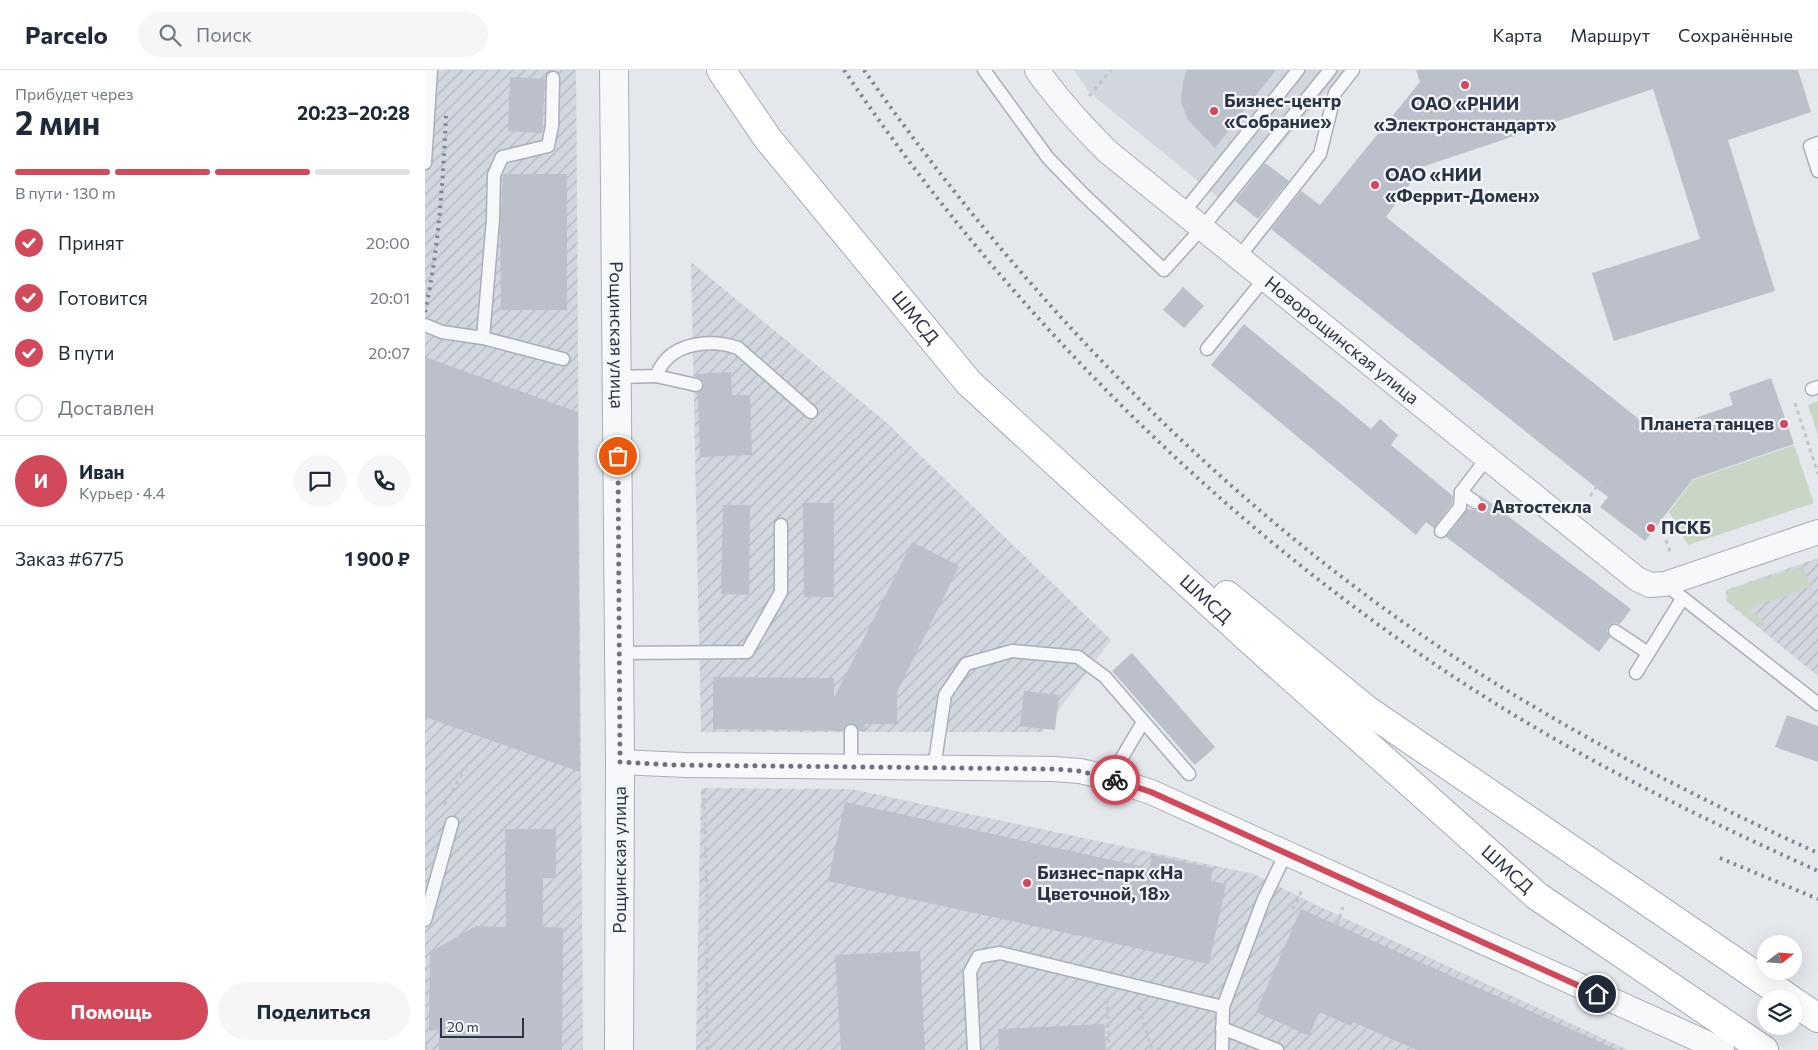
<!DOCTYPE html>
<html lang="ru">
<head>
<meta charset="utf-8">
<style>
  body { margin:0; font-family:Commissioner,sans-serif; background:#f6f6f7; color:#1f2937; height:100vh; display:flex; flex-direction:column; font-size:19px; white-space:nowrap }
  * { box-sizing:border-box; margin:0 }
  p { font-size:16px; color:#747a83 }
  .icon { flex:none; width:28px; height:28px; fill:none; stroke:currentColor; stroke-width:2; stroke-linecap:round; stroke-linejoin:round }
  .map { position:relative; flex:1; overflow:hidden }
  .panel { display:flex; flex-direction:column; background:#fff; width:425px }
  .panel>* { flex:none }
  .needle { width:32px; rotate:73deg }
  .fabs { position:absolute; left:1332px; top:865px; display:grid; gap:10px }
  .fabs a { display:grid; place-items:center; width:45px; height:45px; border-radius:50%; background:#fff; box-shadow:0 5px 20px #0002; font-size:25px }
  .scale { position:absolute; left:15px; bottom:12px; width:84px; box-sizing:border-box; padding-left:5px; border:2px solid #2b3445; border-top:0; font-size:14px; line-height:18px; white-space:nowrap; color:#2b3445; -webkit-text-stroke:4px #f4f6f9; paint-order:stroke }
  .pin { position:absolute; display:grid; place-items:center; width:42px; height:42px; color:#fff; margin:-21px; border:2px solid #fff; border-radius:50%; box-shadow:0 1px 5px #0007 }
  .courier { position:absolute; display:grid; place-items:center; width:50px; height:50px; margin:-25px; border:4px solid #d1495b; border-radius:50%; background:#fff; color:#222; box-shadow:0 1px 6px #0007 }
  .summary em { font-style:normal; font-weight:700 }
  .summary div { display:flex; flex-direction:column-reverse }
  .summary { display:flex; align-items:center; justify-content:space-between; height:85px; padding:0 15px }
  h1 { font-size:32px; font-weight:700; line-height:38px }
  .bar { display:grid; grid-template-columns:repeat(4,1fr); gap:8px 5px; align-content:center; height:60px; padding:0 15px }
  .bar i { height:6px; border-radius:4px; background:#e0e1e3 }
  .bar .current { background:#d1495b }
  .bar p { grid-column:span 4 }
  .line { display:flex; align-items:center; gap:12px; padding:0 15px; border-top:1px solid #e0e1e3 }
  .line div { flex:1 }
  .round { display:grid; place-items:center; flex:none; width:52px; height:52px; border-radius:26px; background:#f6f6f7 }
  ol { padding:0 15px; list-style:none }
  li { display:flex; align-items:center; gap:15px; height:55px }
  li p { margin-inline-start:auto }
  li .icon { padding:5px; border-radius:50%; background:#d1495b; color:#fff; stroke-width:4 }
  li:last-child { color:#747a83 }
  li i { width:28px; height:28px; border:2px solid #e0e1e3; border-radius:50% }
  .cta { display:flex; gap:10px; margin-top:auto; padding:10px 15px }
  .cta a { flex:1; height:58px; border-radius:30px; background:#d1495b; color:#fff; font-size:20px; font-weight:700; line-height:58px; text-align:center }
  .cta a+a { background:#f6f6f7; color:#1f2937 }
  header { display:flex; align-items:center; gap:30px; box-sizing:border-box; height:70px; padding:0 25px; background:#fff; border-bottom:1px solid #e0e1e3 }
  header strong { font-size:24px }
  nav { display:flex; gap:28px; margin-inline-start:auto; font-size:18px }
  .search { width:350px; height:45px; background:#f6f6f7; display:flex; align-items:center; gap:12px; box-sizing:border-box; padding:0 18px; border-radius:28px; color:#747a83; font-size:19px }
  main { display:flex; flex:1; min-height:0 }
  .map>svg:first-child { display:block }
  .built { fill:#d2d6de }
  .industrial { fill:url(#industrial-furrows) }
  .green { fill:#c9d6c5 }
  .building { fill:#bbc0ca }
  .lines { fill:none; stroke-linecap:round; stroke-linejoin:round }
  .service-casing { stroke:#a9aeb7; stroke-width:15 }
  .minor-casing { stroke:#a9aeb7; stroke-width:26 }
  .tertiary-casing { stroke:#a9aeb7; stroke-width:30 }
  .primary-casing { stroke:#a3abb8; stroke-width:30 }
  .path { stroke:#c2c5cb; stroke-width:3; stroke-dasharray:4 4; stroke-linecap:butt }
  .service { stroke:#f7f8fa; stroke-width:12 }
  .minor { stroke:#f7f8fa; stroke-width:24 }
  .tertiary { stroke:#f7f8fa; stroke-width:28 }
  .primary { stroke:#fff; stroke-width:28 }
  .rail { stroke:#7d8696; stroke-width:4; stroke-dasharray:2.5 5; stroke-linecap:butt }
  .done { stroke:#6c737f; stroke-width:5; stroke-dasharray:0 9 }
  .route { stroke:#d1495b; stroke-width:6 }
  .poi-dot { fill:#d1495b; stroke:#f4f6f9; stroke-width:2 }
  .labels { text-anchor:middle; stroke-width:4.5; stroke-linejoin:round; paint-order:stroke }
  .poi-label { font-size:18px; font-weight:bold; fill:#2b3445; stroke:#f4f6f9; text-anchor:start }
  .street-label { font-size:18px; fill:#2b3445; stroke:#f4f6f9 }
</style>
</head>
<body>
<header>
<strong>Parcelo</strong>
<div class="search"><svg class="icon" aria-label="search" viewBox="0 0 24 24"><circle cx="10" cy="10" r="6"/><path d="M15 15l6 6"/></svg>Поиск</div>
<nav><a>Карта</a><a>Маршрут</a><a>Сохранённые</a></nav>
</header>
<main>
<section class="panel">
<div class="summary"><div><h1>2 мин</h1><p>Прибудет через</p></div><em>20:23–20:28</em></div>
<div class="bar"><i class="current"></i><i class="current"></i><i class="current"></i><i></i><p>В пути · 130 m</p></div>
<ol>
<li><svg class="icon" aria-label="check" viewBox="0 0 24 24"><path d="M5 12l5 5 9-10"/></svg>Принят<p>20:00</p></li>
<li><svg class="icon" aria-label="check" viewBox="0 0 24 24"><path d="M5 12l5 5 9-10"/></svg>Готовится<p>20:01</p></li>
<li><svg class="icon" aria-label="check" viewBox="0 0 24 24"><path d="M5 12l5 5 9-10"/></svg>В пути<p>20:07</p></li>
<li><i></i>Доставлен</li>
</ol>
<div class="line" style="height:90px"><b class="round" style="background:#d1495b;color:#fff">И</b><div><b>Иван</b><p>Курьер · 4.4</p></div><a class="round"><svg class="icon" aria-label="chat" viewBox="0 0 24 24"><path d="M4 5h16v11H9l-5 4z"/></svg></a><a class="round"><svg class="icon" aria-label="phone" viewBox="0 0 24 24"><path d="M5 4h4l2 5-3 2q2 4 5 5l2-3 5 2v4C11 20 4 13 5 4z"/></svg></a></div>
<div class="line" style="height:65px"><div>Заказ #6775</div><b>1 900 ₽</b></div>
<div class="cta"><a>Помощь</a><a>Поделиться</a></div>
</section>
<div class="map">
<svg width="1393" height="980" viewBox="0 0 1393 980">
  <defs>
    <pattern id="industrial-furrows" width="10" height="10" patternUnits="userSpaceOnUse" patternTransform="scale(1.25)"><rect width="10" height="10" fill="#d2d6de"/><path d="M-1 1l2-2M0 10L10 0M9 11l2-2" fill="none" stroke="#b4b8c0"/></pattern>
  </defs>
  <rect width="100%" height="100%" fill="#e4e7ec"/>
  <polygon class="built" points="649,0 920,0 840,93 805,137 665,23"/>
  <g class="industrial">
    <polygon points="0,0 151,0 158,980 0,980"/>
    <polygon points="266,192 462,353 686,570 617,662 276,662"/>
    <polygon points="1393,488 1393,606 1301,531 1301,520"/>
    <polygon points="276,718 426,719 829,804 887,833 1203,980 271,980"/>
  </g>
  <g class="green">
    <polygon points="1393,331 1393,365 1383,335"/>
    <polygon points="1369,375 1389,433 1263,475 1244,442 1268,410"/>
    <polygon points="1378,496 1386,517 1327,537 1325,541 1340,552 1336,558 1302,530 1303,520"/>
  </g>
  <g class="building">
    <polygon points="762,0 851,0 790,78 763,50 756,32 758,11"/>
    <polygon points="991,0 1373,0 1386,42 1303,70 1350,221 1189,271 1167,203 1275,169 1228,19 997,97 961,147 1230,362 1308,335 1304,323 1346,308 1369,374 1268,409 1220,471 1175,437 1183,427 846,159 876,121 895,135 995,12"/>
    <polygon points="85,7 120,9 117,63 83,61"/>
    <polygon points="840,93 864,111 833,149 810,131"/>
    <polygon points="78,104 142,104 142,240 76,240 75,158"/>
    <polygon points="758,217 779,236 759,258 738,240"/>
    <polygon points="819,254 946,359 955,349 973,365 966,375 1028,426 1027,434 1009,458 1001,452 991,465 786,295"/>
    <polygon points="0,287 153,342 155,702 0,647"/>
    <polygon points="306,302 307,325 325,325 327,385 275,387 273,325 271,325 271,323 277,320 279,313 276,309 270,306 270,304"/>
    <polygon points="1055,425 1206,539 1195,554 1190,553 1184,556 1182,561 1185,567 1174,582 1021,467 1043,439 1050,440 1056,437 1058,432"/>
    <polygon points="378,433 409,433 409,527 379,527"/>
    <polygon points="298,435 325,435 324,525 296,524"/>
    <polygon points="487,472 534,496 472,622 472,654 440,654 440,661 434,661 433,657 426,653 422,654 418,661 288,659 288,607 409,608 409,628"/>
    <polygon points="707,583 790,677 770,695 687,601"/>
    <polygon points="599,621 634,625 630,660 595,656"/>
    <polygon points="1362,645 1393,656 1393,692 1350,677"/>
    <polygon points="420,732 724,798 727,785 788,798 786,811 801,814 784,894 403,811"/>
    <polygon points="80,759 131,759 131,808 118,808 118,857 138,858 137,980 14,980 14,960 4,961 5,882 51,856 81,857"/>
    <polygon points="876,839 912,855 1193,980 992,980 928,952 926,956 894,942 884,966 831,942"/>
    <polygon points="495,881 500,980 416,980 410,885"/>
    <polygon points="679,954 681,980 574,980 573,959"/>
  </g>
  <g class="lines">
    <defs>
      <g id="service">
        <polyline points="559,0 623,88 660,126 739,200 777,158 905,0"/>
        <polyline points="1393,73 1385,76 1393,101"/>
        <polyline points="0,93 6,0"/>
        <polyline points="758,143 873,0"/>
        <polyline points="814,187 895,84 910,23 928,0"/>
        <polyline points="0,255 17,262 58,268 138,289"/>
        <polyline points="58,268 68,149 69,105 77,87 123,76 127,56 128,8"/>
        <polyline points="782,279 840,208"/>
        <polyline points="231,306 271,315"/>
        <path d="M 192,307 L 231,306 C 233,301 236,296 239,292 C 256,271 290,270 313,278 L 386,342"/>
        <polyline points="1387,319 1393,317"/>
        <polyline points="1036,422 1050,432"/>
        <polyline points="1016,461 1035,437 1036,422 1062,388"/>
        <polyline points="1240,514 1393,634"/>
        <polyline points="1190,561 1223,583"/>
        <polyline points="195,583 322,582 356,522 356,455"/>
        <polyline points="1211,603 1257,529"/>
        <polyline points="426,697 426,661"/>
        <polyline points="509,698 520,625 541,594 587,581 653,587 680,607 764,704"/>
        <polyline points="685,708 718,652"/>
        <polyline points="0,850 27,753"/>
        <polyline points="797,958 852,980"/>
        <polyline points="549,980 545,902 553,887 575,883 798,937"/>
        <polyline points="797,980 798,937 838,831 861,783"/>
      </g>
      <g id="minor">
        <path id="s1" d="M 612,0 C 633,30 657,56 683,82 L 1212,509 L 1225,515 L 1240,514 L 1393,462"/>
        <polyline points="195,692 260,695 628,699 655,701 677,706 726,722 1297,980"/>
      </g>
      <g id="tertiary">
        <path id="s2" d="M 189,0 L 195,692 L 194,980"/>
      </g>
      <g id="primary">
        <path id="s3" d="M 296,0 L 343,69 L 544,313 L 836,580 L 1112,826 L 1339,980"/>
        <polyline points="802,525 942,640 1365,929"/>
        <polyline points="1369,932 1393,948"/>
      </g>
    </defs>
    <use href="#service" class="service-casing"/>
    <use href="#minor" class="minor-casing"/>
    <use href="#tertiary" class="tertiary-casing"/>
    <use href="#primary" class="primary-casing"/>
    <g class="path">
      <polyline points="664,26 686,0"/>
      <polyline points="1370,333 1393,404"/>
      <polyline points="1165,426 1178,408"/>
      <polyline points="1241,470 1246,485"/>
      <polyline points="279,720 282,819 282,980"/>
      <polyline points="19,735 44,692"/>
      <polyline points="867,839 872,833 877,818"/>
      <polyline points="912,855 918,837"/>
      <polyline points="682,929 684,980"/>
      <polyline points="714,937 726,977 737,980"/>
      <polyline points="0,976 2,980"/>
    </g>
    <use href="#service" class="service"/>
    <use href="#minor" class="minor"/>
    <use href="#tertiary" class="tertiary"/>
    <use href="#primary" class="primary"/>
    <g class="rail">
      <path d="M 419,0 C 588,250 812,472 1068,632 C 1172,697 1282,751 1393,801"/>
      <path d="M 439,0 C 607,240 816,454 1065,610 C 1171,676 1280,732 1393,783"/>
      <path d="M 0,242 C 14,177 18,111 21,45"/>
      <polyline points="1295,788 1393,829"/>
    </g>
  </g>
  <g class="lines">
    <polyline class="done" points="193,386 195,692 250,695 628,699 655,701 690,710"/>
    <polyline class="route" points="690,710 726,722 1172,924"/>
  </g>
  <g class="poi-dot">
    <circle cx="1040" cy="15" r="5"/>
    <circle cx="789" cy="41" r="5"/>
    <circle cx="950" cy="115" r="5"/>
    <circle cx="1359" cy="354" r="5"/>
    <circle cx="1057" cy="437" r="5"/>
    <circle cx="1226" cy="458" r="5"/>
    <circle cx="602" cy="813" r="5"/>
  </g>
  <g class="labels">
    <g class="poi-label">
      <text x="799" y="37">Бизнес-центр<tspan x="799" dy="21">«Собрание»</tspan></text>
      <text x="1040" y="40" text-anchor="middle">ОАО «РНИИ<tspan x="1040" dy="21">«Электронстандарт»</tspan></text>
      <text x="960" y="111">ОАО «НИИ<tspan x="960" dy="21">«Феррит-Домен»</tspan></text>
      <text x="1349" y="360" text-anchor="end">Планета танцев</text>
      <text x="1067" y="443">Автостекла</text>
      <text x="1236" y="464">ПСКБ</text>
      <text x="612" y="809">Бизнес-парк «На<tspan x="612" dy="21">Цветочной, 18»</tspan></text>
    </g>
    <g class="street-label">
      <text dy="6" stroke="none"><textPath href="#s3" startOffset="315">ШМСД</textPath></text>
      <text dy="6" stroke="none"><textPath href="#s2" startOffset="265">Рощинская улица</textPath></text>
      <text dy="6" stroke="none"><textPath href="#s1" startOffset="409">Новорощинская улица</textPath></text>
      <text dy="6" stroke="none"><textPath href="#s3" startOffset="720">ШМСД</textPath></text>
      <text transform="translate(195 790) rotate(-90)" y="6">Рощинская улица</text>
      <text dy="6" stroke="none"><textPath href="#s3" startOffset="1125">ШМСД</textPath></text>
    </g>
  </g>
</svg>
<div class="fabs">
<a><svg class="needle" viewBox="-14 -14 28 28"><path d="M0-13l5 13h-10z" fill="#e53935"/><path d="M0 13l5-13h-10z" fill="#747a83"/></svg></a>
<a><svg class="icon" aria-label="layers" viewBox="0 0 24 24"><path d="M12 4l9 5-9 5-9-5zM3 14l9 5 9-5"/></svg></a>
</div>
<div class="scale">20 m</div>
<div class="pin" style="left:193px;top:386px;background:#ea580c"><svg class="icon" aria-label="bag" viewBox="0 0 24 24"><path d="M5 8h14l-1 12H6zM9 8a3 3 0 0 1 6 0"/></svg></div>
<div class="pin" style="left:1172px;top:924px;background:#1f2937"><svg class="icon" aria-label="home" viewBox="0 0 24 24"><path d="M3 11l9-7 9 7M6 9v11h12V9"/></svg></div>
<div class="courier" style="left:690px;top:710px"><svg class="icon" aria-label="bike" viewBox="0 0 24 24"><circle cx="6" cy="16" r="4"/><circle cx="18" cy="16" r="4"/><path d="M6 16l4-8h5l3 8M10 8l3 8H6M13 5h3"/></svg></div>
</div>
</main>
</body>
</html>
